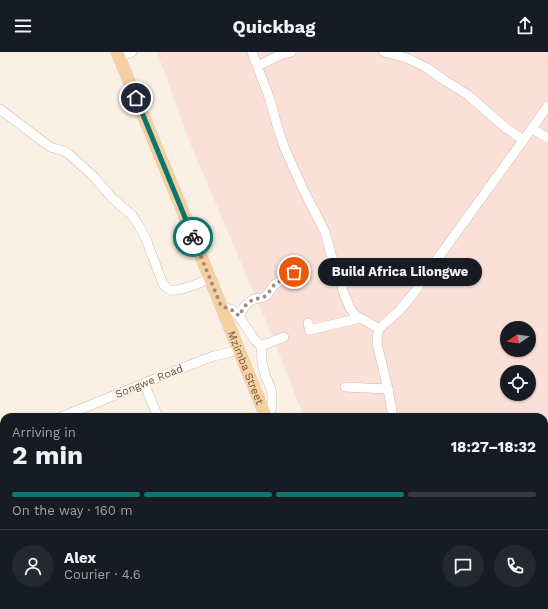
<!DOCTYPE html>
<html lang="en">
<head>
<meta charset="utf-8">
<style>
  body { margin:0; font-family:"Work Sans",sans-serif; background:#242831; color:#f1f3f6; height:100vh; display:flex; flex-direction:column; font-size:15px; white-space:nowrap }
  * { box-sizing:border-box; margin:0 }
  p { font-size:13px; color:#9ea1a6 }
  .icon { flex:none; width:22px; height:22px; fill:none; stroke:currentColor; stroke-width:2; stroke-linecap:round; stroke-linejoin:round }
  .map { position:relative; flex:1; overflow:hidden }
  .sheet { position:absolute; left:0px; top:361px; width:548px; height:196px; display:flex; flex-direction:column; background:#171b24; border-radius:12px 12px 0 0; box-shadow:0 1px 3px #0004 }
  .sheet>* { flex:none }
  .needle { width:26px; rotate:257deg }
  .tools { position:absolute; left:500px; top:269px; display:grid; gap:8px }
  .tools a { display:grid; place-items:center; width:36px; height:36px; border-radius:50%; background:#171b24; box-shadow:0 1px 3px #0004; font-size:20px }
  .pin { position:absolute; display:grid; place-items:center; width:34px; height:34px; color:#fff; margin:-17px; border:2px solid #fff; border-radius:50%; box-shadow:0 1px 4px #0007 }
  .courier { position:absolute; display:grid; place-items:center; width:40px; height:40px; margin:-20px; border:3px solid #0f766e; border-radius:50%; background:#fff; color:#222; box-shadow:0 1px 5px #0007 }
  .bubble { position:absolute; height:28px; border-radius:14px; background:#171b24; box-shadow:0 1px 3px #0004; font-size:13px; font-weight:700; line-height:28px; text-align:center }
  .head em { font-style:normal; font-weight:700 }
  .head div { display:flex; flex-direction:column-reverse }
  .head { display:flex; align-items:center; justify-content:space-between; height:68px; padding:0 12px }
  h1 { font-size:26px; font-weight:700; line-height:30px }
  .bar { display:grid; grid-template-columns:repeat(4,1fr); gap:6px 4px; align-content:center; height:48px; padding:0 12px }
  .bar i { height:5px; border-radius:3px; background:#363941 }
  .bar .current { background:#0f766e }
  .bar p { grid-column:span 4 }
  .line { display:flex; align-items:center; gap:10px; padding:0 12px; border-top:1px solid #363941 }
  .line div { flex:1 }
  .round { display:grid; place-items:center; flex:none; width:42px; height:42px; border-radius:21px; background:#242831 }
  header { display:flex; justify-content:space-between; align-items:center; height:52px; padding:0 12px; background:#171b24; font-size:18px; font-weight:700 }
  .map>svg:first-child { display:block }
  .commercial { fill:#fbe0d8; fill-rule:evenodd }
  .lines { fill:none; stroke-linecap:round; stroke-linejoin:round }
  .minor-casing { stroke:#cebaae; stroke-width:10 }
  .major-casing { stroke:#d8d0cd; stroke-width:13 }
  .minor { stroke:#fff; stroke-width:9 }
  .major { stroke:#f7d09f; stroke-width:12 }
  .done { stroke:#a28c81; stroke-width:4; stroke-dasharray:0 7.2 }
  .route { stroke:#0f766e; stroke-width:5 }
  .labels { text-anchor:middle; stroke-width:3.5; stroke-linejoin:round; paint-order:stroke }
  .street-label { font-size:11px; fill:#72564b; stroke:#fef5ea }
</style>
</head>
<body>
<header><svg class="icon" aria-label="menu" viewBox="0 0 24 24"><path d="M4 6h16M4 12h16M4 18h16"/></svg>Quickbag<svg class="icon" aria-label="share" viewBox="0 0 24 24"><path d="M12 15V3M7 8l5-5 5 5M5 13v7h14v-7"/></svg></header>
<div class="map">
<svg width="548" height="557" viewBox="0 0 548 557">
  <rect width="100%" height="100%" fill="#fbf0e4"/>
  <path class="commercial" d="M 157,0 L 548,0 L 548,557 L 377,557 L 375,553 L 544,553 L 544,365 L 304,365 L 271,281 L 190,91 ZM 507,276 L 529,276 L 529,298 L 507,298 ZM 507,320 L 529,320 L 529,342 L 507,342 Z"/>
  <g class="lines">
    <defs>
      <g id="minor">
        <polyline points="252,0 269,45 279,80 285,97 303,137 325,180 332,206 339,216 343,239 350,256 355,263 360,266 366,269 379,277"/>
        <polyline points="384,0 407,6 427,16 444,28 468,43 506,76 523,88"/>
        <polyline points="119,5 132,0"/>
        <polyline points="258,14 282,2 291,0"/>
        <path d="M 0,57 L 50,95 L 64,99 L 70,103 L 94,125 L 112,146 L 132,163 L 139,174 L 146,187 L 163,232 C 166,235 168,237 171,238 C 181,240 200,230 210,227"/>
        <polyline points="532,77 548,86"/>
        <polyline points="221,254 232,258 239,264 254,287 261,294 262,310 265,323 271,337 272,343 272,352 271,358 266,365"/>
        <polyline points="239,264 244,255 249,250 254,247 262,246 267,243 274,233 294,220"/>
        <polyline points="308,271 310,278 360,266"/>
        <polyline points="261,294 284,285"/>
        <polyline points="144,331 158,365"/>
        <polyline points="345,335 388,337"/>
        <polyline points="61,365 182,316 214,304 239,298"/>
        <polyline points="393,365 388,337 378,296 377,286 379,277 384,272 399,259 414,241 433,213 548,54"/>
        <polyline points="0,390 4,388"/>
        <polyline points="544,453 548,454"/>
        <polyline points="544,518 546,514"/>
        <polyline points="0,519 4,517"/>
        <polyline points="101,553 102,557"/>
        <polyline points="230,553 232,557"/>
        <polyline points="527,555 534,557"/>
        <polyline points="78,557 85,553"/>
      </g>
      <g id="major">
        <path id="s1" d="M 117,0 L 179,150 L 266,365"/>
        <polyline points="343,553 345,557"/>
      </g>
    </defs>
    <use href="#minor" class="minor-casing"/>
    <use href="#major" class="major-casing"/>
    <use href="#minor" class="minor"/>
    <use href="#major" class="major"/>
  </g>
  <g class="lines">
    <polyline class="done" points="193,185 221,254 232,258 239,264 244,255 249,250 254,247 262,246 267,243 274,233 294,220"/>
    <polyline class="route" points="136,46 193,185"/>
  </g>
  <g class="labels">
    <g class="street-label">
      <text dy="4" stroke="none"><textPath href="#s1" startOffset="341">Mzimba Street</textPath></text>
      <text transform="translate(149 329) rotate(-22)" y="4">Songwe Road</text>
    </g>
  </g>
</svg>
<div class="tools">
<a><svg class="needle" viewBox="-14 -14 28 28"><path d="M0-13l5 13h-10z" fill="#e53935"/><path d="M0 13l5-13h-10z" fill="#9ea1a6"/></svg></a>
<a><svg class="icon" aria-label="locate" viewBox="0 0 24 24"><circle cx="12" cy="12" r="6"/><path d="M12 2v4M12 18v4M2 12h4M18 12h4"/></svg></a>
</div>
<div class="pin" style="left:294px;top:220px;background:#ea580c"><svg class="icon" aria-label="bag" viewBox="0 0 24 24"><path d="M5 8h14l-1 12H6zM9 8a3 3 0 0 1 6 0"/></svg></div>
<div class="pin" style="left:136px;top:46px;background:#1f2937"><svg class="icon" aria-label="home" viewBox="0 0 24 24"><path d="M3 11l9-7 9 7M6 9v11h12V9"/></svg></div>
<div class="courier" style="left:193px;top:185px"><svg class="icon" aria-label="bike" viewBox="0 0 24 24"><circle cx="6" cy="16" r="4"/><circle cx="18" cy="16" r="4"/><path d="M6 16l4-8h5l3 8M10 8l3 8H6M13 5h3"/></svg></div>
<div class="bubble" style="left:318px;top:206px;width:164px">Build Africa Lilongwe</div>
<section class="sheet">
<div class="head"><div><h1>2 min</h1><p>Arriving in</p></div><em>18:27–18:32</em></div>
<div class="bar"><i class="current"></i><i class="current"></i><i class="current"></i><i></i><p>On the way · 160 m</p></div>
<div class="line" style="height:72px"><a class="round"><svg class="icon" aria-label="person" viewBox="0 0 24 24"><circle cx="12" cy="8" r="4"/><path d="M4 21q1-7 8-7t8 7"/></svg></a><div><b>Alex</b><p>Courier · 4.6</p></div><a class="round"><svg class="icon" aria-label="chat" viewBox="0 0 24 24"><path d="M4 5h16v11H9l-5 4z"/></svg></a><a class="round"><svg class="icon" aria-label="phone" viewBox="0 0 24 24"><path d="M5 4h4l2 5-3 2q2 4 5 5l2-3 5 2v4C11 20 4 13 5 4z"/></svg></a></div>
</section>
</div>
</body>
</html>
